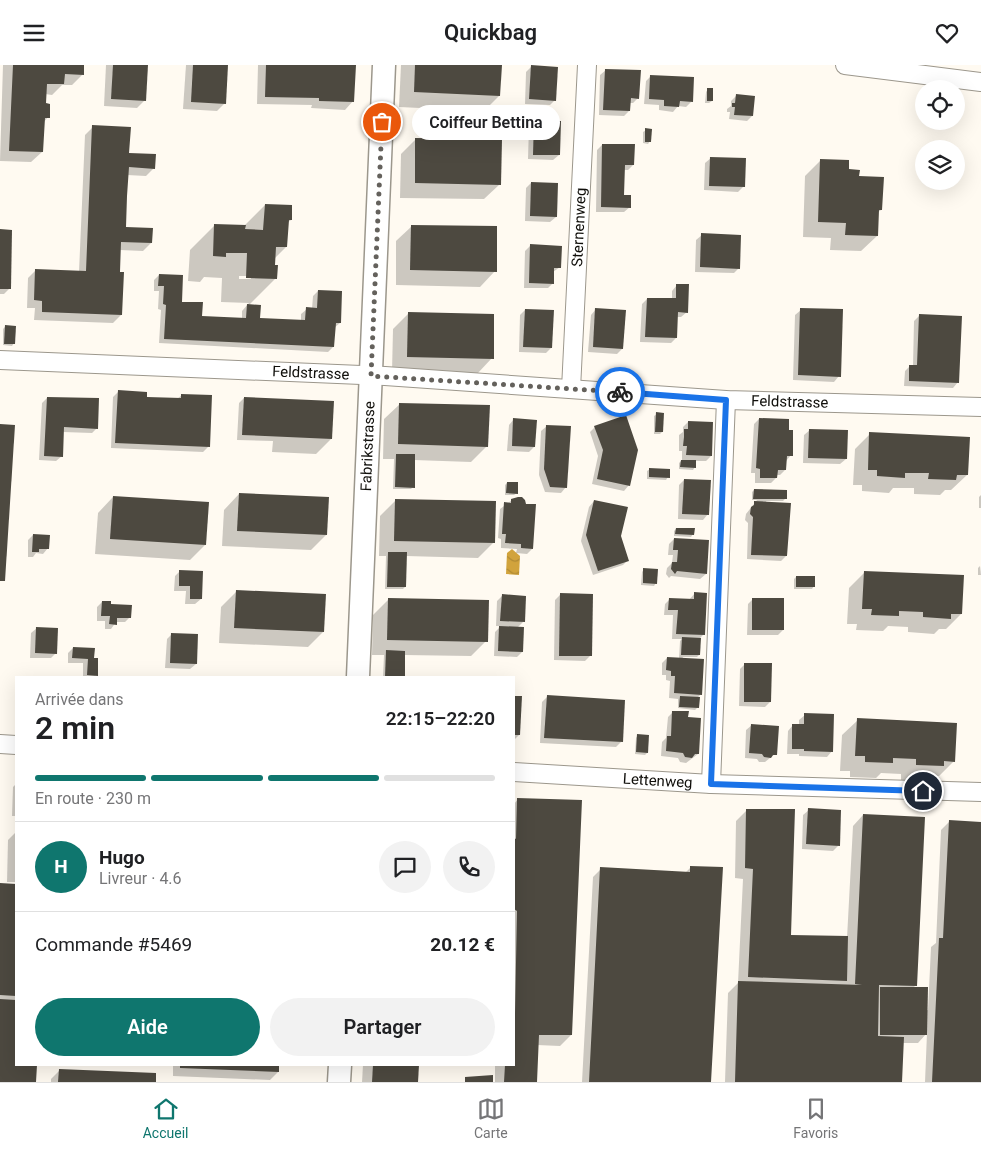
<!DOCTYPE html>
<html lang="fr">
<head>
<meta charset="utf-8">
<style>
  body { margin:0; font-family:Roboto,sans-serif; background:#f2f2f2; color:#202124; height:100vh; display:flex; flex-direction:column; font-size:19px; white-space:nowrap }
  * { box-sizing:border-box; margin:0 }
  p { font-size:16px; color:#757577 }
  .icon { flex:none; width:28px; height:28px; fill:none; stroke:currentColor; stroke-width:2; stroke-linecap:round; stroke-linejoin:round }
  .map { position:relative; flex:1; overflow:hidden }
  .side { position:absolute; left:15px; top:611px; width:500px; height:390px; display:flex; flex-direction:column; background:#fff; border-radius:0px; box-shadow:0 5px 20px #0002 }
  .side>* { flex:none }
  .tools { position:absolute; left:915px; top:15px; display:grid; gap:10px }
  .tools a { display:grid; place-items:center; width:50px; height:50px; border-radius:50%; background:#fff; box-shadow:0 5px 20px #0002; font-size:25px }
  .pin { position:absolute; display:grid; place-items:center; width:42px; height:42px; color:#fff; margin:-21px; border:2px solid #fff; border-radius:50%; box-shadow:0 1px 5px #0007 }
  .courier { position:absolute; display:grid; place-items:center; width:50px; height:50px; margin:-25px; border:4px solid #1a73e8; border-radius:50%; background:#fff; color:#222; box-shadow:0 1px 6px #0007 }
  .bubble { position:absolute; height:35px; border-radius:18px; background:#fff; box-shadow:0 5px 20px #0002; font-size:16px; font-weight:600; line-height:35px; text-align:center }
  .head em { font-style:normal; font-weight:600 }
  .head div { display:flex; flex-direction:column-reverse }
  .head { display:flex; align-items:center; justify-content:space-between; height:85px; padding:0 20px }
  h1 { font-size:32px; font-weight:600; line-height:38px }
  .bar { display:grid; grid-template-columns:repeat(4,1fr); gap:8px 5px; align-content:center; height:60px; padding:0 20px }
  .bar i { height:6px; border-radius:4px; background:#e0e0e0 }
  .bar .current { background:#0f766e }
  .bar p { grid-column:span 4 }
  .line { display:flex; align-items:center; gap:12px; padding:0 20px; border-top:1px solid #e0e0e0 }
  .line div { flex:1 }
  .round { display:grid; place-items:center; flex:none; width:52px; height:52px; border-radius:26px; background:#f2f2f2 }
  .action { display:flex; gap:10px; margin-top:auto; padding:10px 20px }
  .action a { flex:1; height:58px; border-radius:30px; background:#0f766e; color:#fff; font-size:20px; font-weight:600; line-height:58px; text-align:center }
  .action a+a { background:#f2f2f2; color:#202124 }
  header { display:flex; justify-content:space-between; align-items:center; height:65px; padding:0 20px; background:#fff; font-size:22px; font-weight:600 }
  .tab-bar { display:flex; justify-content:space-around; align-items:center; height:70px; border-top:1px solid #e0e0e0; background:#fff; font-size:14px; color:#757577 }
  .tab-bar a { display:grid; justify-items:center; gap:2px }
  .tab-bar .current { color:#0f766e }
  .map>svg:first-child { display:block }
  .water { fill:url(#water-waves) }
  .shadow { fill:#0003; fill-rule:evenodd }
  .building { fill:#4d4940 }
  .lines { fill:none; stroke-linecap:round; stroke-linejoin:round }
  .minor-casing { stroke:#9c978c; stroke-width:20 }
  .tertiary-casing { stroke:#9c978c; stroke-width:25 }
  .minor { stroke:#fff; stroke-width:18 }
  .tertiary { stroke:#fff; stroke-width:22 }
  .done { stroke:#64615c; stroke-width:5; stroke-dasharray:0 9 }
  .route { stroke:#1a73e8; stroke-width:6 }
  .labels { text-anchor:middle; stroke-width:5; stroke-linejoin:round; paint-order:stroke }
  .street-label { font-size:15px; fill:#100f0b; stroke:#fff }
</style>
</head>
<body>
<header><svg class="icon" aria-label="menu" viewBox="0 0 24 24"><path d="M4 6h16M4 12h16M4 18h16"/></svg>Quickbag<svg class="icon" aria-label="heart" viewBox="0 0 24 24"><path d="M12 20l-8-8c-3-5 5-10 8-4 3-6 11-1 8 4z"/></svg></header>
<div class="map">
<svg width="981" height="1017" viewBox="0 0 981 1017">
  <defs>
    <pattern id="water-waves" width="16" height="10" patternUnits="userSpaceOnUse" patternTransform="scale(1.25)"><rect width="16" height="10" fill="#d1a33c"/><path d="M0 5q4-4 8 0t8 0" fill="none" stroke="#b28b33"/></pattern>
  </defs>
  <rect width="100%" height="100%" fill="#fffaf1"/>
  <polygon class="water" points="512,484 520,491 519,510 506,509 507,488"/>
  <g class="shadow">
    <polygon points="3,0 83,0 82,10 72,20 62,20 52,30 45,29 44,40 48,52 43,58 42,87 31,97 0,96"/>
    <polygon points="106,0 147,0 145,35 137,43 104,41"/>
    <polygon points="186,0 227,0 225,38 217,46 183,44"/>
    <polygon points="258,0 328,0 353,36 345,45 311,43 312,40 257,39"/>
    <polygon points="401,0 500,0 499,31 484,46 399,42"/>
    <polygon points="531,2 555,35 550,40 525,39 526,7"/>
    <polygon points="606,5 638,33 633,38 629,38 629,46 624,51 599,50 600,10"/>
    <polygon points="651,11 691,37 686,42 678,41 673,47 659,45 659,40 644,39 646,16"/>
    <polygon points="708,24 712,36 709,38 705,38 706,27"/>
    <polygon points="736,31 752,51 747,56 729,54 730,47 727,47 727,44 731,41 731,36"/>
    <polygon points="534,56 559,90 553,95 528,94 529,61"/>
    <polygon points="93,62 128,89 154,103 146,111 127,110 125,163 151,178 143,186 120,185 119,208 121,250 113,258 34,255 35,243 27,243 28,213 36,205 79,207 85,70"/>
    <polygon points="646,65 650,76 648,79 643,78 643,67"/>
    <polygon points="416,74 500,119 484,134 400,133 401,89"/>
    <polygon points="602,80 633,100 628,105 623,105 623,131 630,142 624,147 596,147 597,85"/>
    <polygon points="711,93 743,122 738,127 704,125 705,98"/>
    <polygon points="821,95 848,106 858,112 881,145 877,148 877,171 861,186 830,185 831,173 803,172 805,111"/>
    <polygon points="531,118 556,152 550,157 525,156 526,123"/>
    <path d="M 265,140 L 291,155 L 287,158 L 286,182 L 274,194 L 276,213 L 248,241 L 259,254 L 301,256 L 301,249 L 307,244 L 312,244 L 313,231 L 318,226 L 340,258 L 334,263 L 333,282 L 328,287 L 159,278 L 161,245 L 158,244 L 159,226 L 154,226 L 154,215 L 159,210 L 181,238 L 201,252 L 242,254 L 242,246 L 249,238 L 221,237 L 222,213 L 204,212 L 200,217 L 188,216 L 190,185 L 215,160 L 244,161 ZM 239,211 L 251,211 L 251,214 L 239,214 Z"/>
    <polygon points="412,161 495,206 480,222 396,220 396,176"/>
    <polygon points="0,166 9,224 4,229 0,229"/>
    <polygon points="702,170 739,203 734,208 695,207 696,175"/>
    <polygon points="530,181 560,202 553,207 553,218 548,223 524,223 525,186"/>
    <polygon points="677,220 687,247 681,252 676,252 676,273 671,278 640,277 642,239 647,234 672,234 672,226"/>
    <polygon points="596,244 622,284 617,289 588,287 591,250"/>
    <polygon points="525,245 551,283 546,288 519,287 520,250"/>
    <polygon points="801,245 839,311 834,317 793,315 795,250"/>
    <polygon points="409,248 492,293 477,309 392,307 393,264"/>
    <polygon points="919,251 958,317 953,323 904,321 905,306 910,301 913,301 914,256"/>
    <polygon points="6,261 14,278 12,281 3,280 3,264"/>
    <polygon points="118,327 146,333 177,334 182,330 208,382 203,387 111,383 113,332"/>
    <polygon points="47,333 97,363 92,368 63,367 62,391 56,396 39,395 42,338"/>
    <polygon points="244,333 331,374 316,389 272,387 273,376 237,375 239,338"/>
    <polygon points="400,339 487,381 471,397 414,395 413,422 411,424 393,424 394,394 383,394 384,354"/>
    <polygon points="657,349 662,367 660,369 654,369 654,351"/>
    <polygon points="514,354 536,356 534,382 529,387 507,386 509,360"/>
    <polygon points="759,354 791,390 786,396 785,405 780,410 776,410 776,413 771,418 755,418 755,408 751,408 754,359"/>
    <polygon points="688,357 711,391 706,396 695,396 695,402 693,405 679,404 679,398 682,395 682,386 679,386 679,370 683,367 683,362"/>
    <polygon points="547,361 566,422 561,428 545,427 539,410 541,366"/>
    <polygon points="595,362 629,420 624,426 592,419 598,391 590,367"/>
    <polygon points="810,365 846,394 840,399 803,398 804,370"/>
    <polygon points="870,369 967,410 951,425 945,425 940,430 914,429 914,423 893,423 889,428 862,426 862,420 853,420 855,384"/>
    <polygon points="650,404 668,412 666,415 647,414 647,406"/>
    <polygon points="684,415 708,449 703,455 678,454 679,420"/>
    <polygon points="507,418 517,428 514,430 505,430 505,420"/>
    <polygon points="754,425 785,434 783,436 766,436 786,491 781,496 747,494 748,458 745,455 746,449 757,435 752,435 752,427"/>
    <polygon points="239,429 326,470 311,485 222,481 224,445"/>
    <polygon points="981,430 981,443 979,443 979,432"/>
    <polygon points="113,432 205,480 190,495 95,489 98,448"/>
    <polygon points="396,435 494,477 478,493 406,491 405,522 403,524 385,524 386,491 379,491 380,451"/>
    <polygon points="512,435 532,484 527,489 516,488 517,484 501,483 501,474 498,473 500,444"/>
    <polygon points="594,436 620,471 628,495 623,500 593,510 581,476 589,442"/>
    <polygon points="676,464 693,469 691,472 674,471 674,466"/>
    <polygon points="33,470 48,483 43,489 36,488 33,492 28,492 28,475"/>
    <polygon points="674,474 706,509 700,514 671,511 669,513 666,509 667,503 672,498 673,490 668,490 669,479"/>
    <polygon points="980,501 981,510 978,510 978,503"/>
    <polygon points="644,504 656,518 654,521 641,520 642,507"/>
    <polygon points="180,506 201,534 195,539 185,539 186,526 174,526 175,511"/>
    <polygon points="865,507 961,549 946,564 939,564 934,569 908,567 908,562 888,561 883,566 856,565 857,559 847,559 849,523"/>
    <polygon points="796,512 814,521 812,524 794,524 794,514"/>
    <polygon points="236,527 323,567 308,582 219,578 221,542"/>
    <polygon points="695,528 703,570 700,573 699,590 697,592 683,592 682,594 701,629 698,632 698,642 695,645 678,643 678,634 669,633 670,616 666,615 666,610 662,610 662,598 667,593 679,594 680,576 682,574 672,574 673,550 664,550 665,539 670,534 689,535"/>
    <polygon points="561,529 590,591 585,596 554,595 555,535"/>
    <polygon points="502,531 523,557 517,563 522,587 517,592 494,591 495,567 501,561 496,561 497,536"/>
    <polygon points="389,534 486,576 471,591 404,590 403,612 383,612 384,590 372,590 373,550"/>
    <polygon points="753,534 783,565 778,570 747,570 748,539"/>
    <polygon points="102,537 109,541 130,552 125,557 116,557 111,564 105,564 105,556 97,556 97,542"/>
    <polygon points="37,563 56,588 51,593 30,593 31,568"/>
    <polygon points="172,569 196,599 190,604 165,603 167,574"/>
    <polygon points="73,583 93,594 96,610 94,612 83,612 83,598 68,598 68,588"/>
    <polygon points="745,599 770,637 765,642 739,641 740,604"/>
    <polygon points="514,632 521,633 519,670 514,675"/>
    <polygon points="547,632 621,677 616,682 540,678 542,637"/>
    <polygon points="673,647 687,654 698,689 686,698 680,697 678,693 661,691 662,677 666,673 668,652"/>
    <polygon points="805,650 832,686 827,692 799,691 799,689 787,689 788,666 793,660 799,660 799,655"/>
    <polygon points="858,655 954,696 939,711 932,711 927,716 901,715 901,709 881,708 876,713 850,712 850,706 840,706 842,670"/>
    <polygon points="752,660 775,689 765,697 759,697 757,694 745,693 746,665"/>
    <polygon points="638,670 647,688 645,690 635,689 636,673"/>
    <polygon points="16,719 16,751 12,751 13,722"/>
    <polygon points="518,734 571,970 560,981 537,980 536,1017 495,1017 495,1000 514,1000 514,739"/>
    <polygon points="747,745 790,871 847,873 853,761 863,750 915,921 913,923 926,945 928,945 931,882 936,878 941,765 949,757 981,758 981,1014 980,1017 925,1017 927,968 918,978 902,978 901,1017 725,1017 728,928 738,918 743,814 735,813 736,756"/>
    <polygon points="809,745 838,781 833,786 802,784 803,750"/>
    <polygon points="16,767 16,817 7,817 8,775"/>
    <polygon points="691,802 710,1017 582,1017 593,812 601,804 685,808"/>
    <polygon points="0,819 16,820 16,1000 36,1000 35,1017 0,1017"/>
    <polygon points="173,1000 278,1000 278,1007 270,1015 173,1011"/>
    <polygon points="363,1000 418,1000 417,1017 362,1017"/>
    <polygon points="59,1006 155,1017 51,1017 51,1014"/>
  </g>
  <g class="building">
    <polygon points="13,0 84,0 84,10 65,9 64,19 47,19 46,38 50,39 50,53 45,53 43,87 9,86"/>
    <polygon points="113,0 148,0 146,36 111,34"/>
    <polygon points="193,0 228,0 226,39 191,37"/>
    <polygon points="266,0 356,0 354,37 319,36 319,33 265,32"/>
    <polygon points="415,0 502,0 500,31 414,27"/>
    <polygon points="531,0 558,2 556,36 529,34"/>
    <polygon points="605,4 641,5 639,34 631,33 630,46 603,45"/>
    <polygon points="650,10 694,12 693,37 680,36 679,42 664,41 664,35 649,34"/>
    <rect x="707" y="23" width="6" height="13"/>
    <polygon points="736,29 755,31 753,51 734,50 735,42 732,42 732,38 735,38"/>
    <polygon points="534,55 561,56 560,90 533,90"/>
    <polygon points="92,60 131,62 129,88 156,89 155,104 129,102 127,131 126,162 153,163 152,178 121,177 120,207 124,207 122,250 42,247 42,236 34,235 35,204 86,206"/>
    <polygon points="645,63 652,64 651,77 645,77"/>
    <polygon points="415,73 502,74 501,120 415,118"/>
    <polygon points="602,79 635,79 634,100 625,100 624,130 631,130 631,143 601,142"/>
    <polygon points="710,92 746,93 745,122 709,121"/>
    <polygon points="820,94 849,95 849,104 860,105 859,111 884,112 882,145 879,145 878,171 845,170 846,158 818,157"/>
    <polygon points="531,117 558,118 557,152 530,151"/>
    <polygon points="265,139 292,140 292,155 289,155 287,182 276,182 275,200 278,200 277,214 246,213 247,188 226,188 226,192 213,191 214,159 246,160 245,164 263,165"/>
    <polygon points="411,160 497,161 497,207 410,205"/>
    <polygon points="0,164 12,165 11,224 0,224"/>
    <polygon points="701,168 741,170 740,204 700,202"/>
    <polygon points="530,179 562,181 561,203 554,203 554,219 529,218"/>
    <polygon points="159,209 183,210 182,237 203,237 202,251 246,253 247,239 261,240 260,253 305,255 306,242 317,243 318,225 342,226 341,258 336,258 334,282 164,274 166,240 163,239 164,221 158,221"/>
    <polygon points="676,219 689,219 688,248 678,247 677,273 645,272 647,233 676,233"/>
    <polygon points="595,243 626,245 623,284 593,282"/>
    <polygon points="800,243 843,244 841,312 798,310"/>
    <polygon points="525,244 554,245 552,283 523,282"/>
    <polygon points="408,247 494,249 494,294 407,292"/>
    <polygon points="919,249 962,251 959,318 909,316 909,300 917,300"/>
    <polygon points="5,260 16,261 15,279 4,279"/>
    <polygon points="118,325 147,327 147,332 181,333 181,329 212,330 210,382 115,378"/>
    <polygon points="47,332 99,333 98,364 64,362 63,392 44,391"/>
    <polygon points="244,332 334,336 332,374 242,370"/>
    <polygon points="399,338 490,340 488,382 398,379"/>
    <polygon points="656,347 664,348 663,367 655,367"/>
    <polygon points="626,350 638,385 630,421 597,414 603,385 594,361"/>
    <polygon points="513,353 537,355 535,382 512,381"/>
    <polygon points="759,353 789,354 789,365 793,365 793,391 787,391 786,405 778,405 777,413 760,413 760,404 756,403"/>
    <polygon points="688,356 713,357 712,391 686,390 687,381 683,381 684,372 684,364 688,364"/>
    <polygon points="0,359 15,360 5,516 0,516"/>
    <polygon points="546,360 571,361 567,423 550,422 544,404"/>
    <polygon points="809,364 848,365 847,394 808,393"/>
    <polygon points="869,367 970,372 968,410 957,410 956,415 928,414 929,408 905,408 905,413 877,411 877,405 868,405"/>
    <polygon points="396,389 415,389 415,423 395,422"/>
    <polygon points="681,395 696,395 696,403 680,402"/>
    <polygon points="649,403 670,404 670,413 649,412"/>
    <polygon points="684,414 711,415 709,450 682,449"/>
    <polygon points="507,417 518,417 518,429 506,428"/>
    <polygon points="754,424 787,425 787,434 753,434"/>
    <polygon points="239,428 329,432 327,470 237,466"/>
    <polygon points="113,431 209,437 206,480 110,474"/>
    <polygon points="518,432 522,432 525,435 526,439 536,439 533,484 521,483 521,479 505,478 506,469 502,469 504,437 511,438 511,434"/>
    <polygon points="395,434 496,436 495,478 394,476"/>
    <polygon points="594,435 628,442 621,471 629,496 598,506 586,470"/>
    <polygon points="754,436 791,438 787,491 751,490 753,452 750,449 751,442 754,440"/>
    <polygon points="676,463 695,463 694,470 675,469"/>
    <polygon points="33,469 50,470 49,484 39,484 39,487 32,487"/>
    <polygon points="674,473 709,475 707,509 677,506 675,509 671,504 672,497 677,497 678,485 673,485"/>
    <polygon points="388,487 407,487 406,522 387,522"/>
    <polygon points="643,503 658,504 657,519 643,518"/>
    <polygon points="179,505 203,506 202,534 190,534 190,521 179,521"/>
    <polygon points="864,506 964,510 962,549 951,549 951,554 923,552 923,547 899,546 899,551 871,550 872,544 862,544"/>
    <rect x="796" y="511" width="19" height="11"/>
    <polygon points="236,525 326,529 324,567 234,563"/>
    <polygon points="694,527 707,528 705,570 676,569 678,545 668,545 669,533 694,534"/>
    <polygon points="560,528 593,529 592,591 559,591"/>
    <polygon points="502,529 526,531 525,557 500,556"/>
    <polygon points="388,533 489,535 488,577 387,575"/>
    <rect x="752" y="533" width="32" height="32"/>
    <polygon points="102,536 111,536 111,539 132,540 131,553 117,553 117,560 109,559 110,551 101,551"/>
    <polygon points="499,561 524,562 523,587 498,586"/>
    <polygon points="36,562 58,563 57,589 35,588"/>
    <polygon points="171,568 198,569 197,599 170,598"/>
    <polygon points="682,572 701,573 700,590 681,590"/>
    <polygon points="73,582 95,583 94,593 98,593 98,611 87,610 88,594 72,593"/>
    <polygon points="386,585 405,586 405,612 385,612"/>
    <polygon points="667,592 704,594 702,630 674,628 675,611 671,611 671,606 666,605"/>
    <polygon points="744,598 772,598 771,637 744,637"/>
    <polygon points="547,630 625,635 623,677 544,673"/>
    <polygon points="514,631 522,631 520,670 514,670"/>
    <polygon points="680,631 700,632 699,643 679,642"/>
    <polygon points="672,646 689,646 688,652 701,653 699,689 695,689 692,693 685,692 683,688 666,686 667,671 671,671"/>
    <polygon points="804,648 834,649 833,687 804,686 804,684 792,684 792,659 804,659"/>
    <polygon points="857,653 957,658 955,697 944,696 944,701 916,700 916,694 893,693 893,698 865,697 865,691 855,691"/>
    <polygon points="751,659 779,661 777,690 773,690 771,693 764,692 762,689 749,688"/>
    <polygon points="637,669 649,670 648,688 636,687"/>
    <polygon points="517,733 582,735 572,970 539,970 537,1017 504,1017 505,1000 514,1000 517,846 514,844 514,773 516,774"/>
    <polygon points="808,743 841,745 840,781 806,779"/>
    <polygon points="746,744 795,744 791,870 848,871 847,916 748,912 753,804 745,803"/>
    <polygon points="863,749 925,752 917,921 879,920 878,971 904,972 902,1017 735,1017 738,916 862,920 855,919"/>
    <polygon points="949,755 981,757 981,1017 932,1017 939,873 943,873"/>
    <polygon points="690,801 723,802 711,1017 589,1017 600,802 690,807"/>
    <polygon points="0,818 16,819 16,931 0,930"/>
    <polygon points="880,922 928,922 927,970 880,970"/>
    <polygon points="0,934 16,935 16,1000 37,1000 36,1017 0,1017"/>
    <polygon points="180,1000 279,1000 279,1007 180,1003"/>
    <polygon points="373,1000 419,1000 418,1017 372,1017"/>
    <polygon points="59,1004 156,1008 156,1017 58,1017"/>
    <polygon points="493,1010 493,1017 465,1017 465,1012"/>
  </g>
  <g class="lines">
    <defs>
      <g id="minor">
        <polyline points="845,0 981,17"/>
        <path id="s1" d="M 0,295 L 385,311 L 726,335 L 981,342"/>
        <path id="s2" d="M 571,324 L 587,0"/>
        <polyline points="0,679 16,680"/>
        <path id="s3" d="M 514,707 L 711,719 L 981,727"/>
        <polyline points="711,719 726,335"/>
      </g>
      <g id="tertiary">
        <path id="s4" d="M 358,612 L 384,0"/>
        <polyline points="339,1017 340,1000"/>
      </g>
    </defs>
    <use href="#minor" class="minor-casing"/>
    <use href="#tertiary" class="tertiary-casing"/>
    <use href="#minor" class="minor"/>
    <use href="#tertiary" class="tertiary"/>
  </g>
  <g class="lines">
    <polyline class="done" points="382,57 371,311 620,327"/>
    <polyline class="route" points="620,327 726,335 711,719 923,726"/>
  </g>
  <g class="labels">
    <g class="street-label">
      <text dy="5" stroke="none"><textPath href="#s2" startOffset="162">Sternenweg</textPath></text>
      <text dy="5" stroke="none"><textPath href="#s1" startOffset="311">Feldstrasse</textPath></text>
      <text dy="5" stroke="none"><textPath href="#s1" startOffset="791">Feldstrasse</textPath></text>
      <text dy="5" stroke="none"><textPath href="#s4" startOffset="231">Fabrikstrasse</textPath></text>
      <text dy="5" stroke="none"><textPath href="#s3" startOffset="144">Lettenweg</textPath></text>
    </g>
  </g>
</svg>
<div class="tools">
<a><svg class="icon" aria-label="locate" viewBox="0 0 24 24"><circle cx="12" cy="12" r="6"/><path d="M12 2v4M12 18v4M2 12h4M18 12h4"/></svg></a>
<a><svg class="icon" aria-label="layers" viewBox="0 0 24 24"><path d="M12 4l9 5-9 5-9-5zM3 14l9 5 9-5"/></svg></a>
</div>
<div class="pin" style="left:382px;top:57px;background:#ea580c"><svg class="icon" aria-label="bag" viewBox="0 0 24 24"><path d="M5 8h14l-1 12H6zM9 8a3 3 0 0 1 6 0"/></svg></div>
<div class="pin" style="left:923px;top:726px;background:#1f2937"><svg class="icon" aria-label="home" viewBox="0 0 24 24"><path d="M3 11l9-7 9 7M6 9v11h12V9"/></svg></div>
<div class="courier" style="left:620px;top:327px"><svg class="icon" aria-label="bike" viewBox="0 0 24 24"><circle cx="6" cy="16" r="4"/><circle cx="18" cy="16" r="4"/><path d="M6 16l4-8h5l3 8M10 8l3 8H6M13 5h3"/></svg></div>
<div class="bubble" style="left:412px;top:40px;width:148px">Coiffeur Bettina</div>
<section class="side">
<div class="head"><div><h1>2 min</h1><p>Arrivée dans</p></div><em>22:15–22:20</em></div>
<div class="bar"><i class="current"></i><i class="current"></i><i class="current"></i><i></i><p>En route · 230 m</p></div>
<div class="line" style="height:90px"><b class="round" style="background:#0f766e;color:#fff">H</b><div><b>Hugo</b><p>Livreur · 4.6</p></div><a class="round"><svg class="icon" aria-label="chat" viewBox="0 0 24 24"><path d="M4 5h16v11H9l-5 4z"/></svg></a><a class="round"><svg class="icon" aria-label="phone" viewBox="0 0 24 24"><path d="M5 4h4l2 5-3 2q2 4 5 5l2-3 5 2v4C11 20 4 13 5 4z"/></svg></a></div>
<div class="line" style="height:65px"><div>Commande #5469</div><b>20.12 €</b></div>
<div class="action"><a>Aide</a><a>Partager</a></div>
</section>
</div>
<nav class="tab-bar">
<a class="current"><svg class="icon" aria-label="home" viewBox="0 0 24 24"><path d="M3 11l9-7 9 7M6 9v11h12V9"/></svg>Accueil</a>
<a><svg class="icon" aria-label="map" viewBox="0 0 24 24"><path d="M3 6l6-2 6 2 6-2v14l-6 2-6-2-6 2zM9 4v14M15 6v14"/></svg>Carte</a>
<a><svg class="icon" aria-label="saved" viewBox="0 0 24 24"><path d="M7 4h10v16l-5-4-5 4z"/></svg>Favoris</a>
</nav>
</body>
</html>
